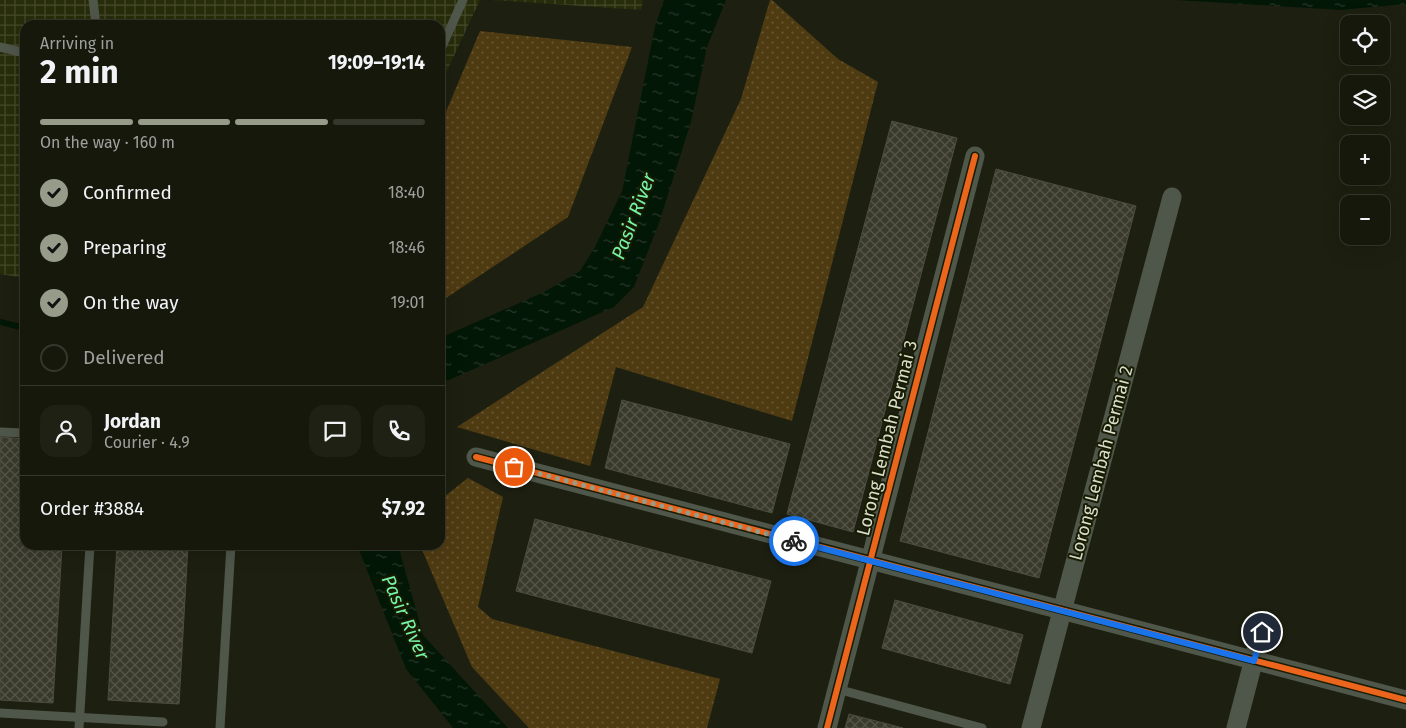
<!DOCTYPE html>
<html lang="en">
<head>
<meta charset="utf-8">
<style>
  body { margin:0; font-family:"Fira Sans",sans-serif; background:#1f2115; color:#f1f3f6; height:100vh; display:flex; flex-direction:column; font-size:19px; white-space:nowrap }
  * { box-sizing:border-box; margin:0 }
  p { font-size:16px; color:#9ea09d }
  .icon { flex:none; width:28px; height:28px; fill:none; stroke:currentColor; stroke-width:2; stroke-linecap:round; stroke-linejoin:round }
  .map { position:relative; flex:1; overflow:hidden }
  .details { position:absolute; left:20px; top:20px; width:425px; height:530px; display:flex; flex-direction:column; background:#16180c; border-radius:15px; box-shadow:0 5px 20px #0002,0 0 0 1px #35372d }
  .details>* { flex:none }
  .buttons { position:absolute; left:1340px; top:15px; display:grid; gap:10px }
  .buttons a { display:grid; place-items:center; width:50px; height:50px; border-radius:10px; background:#16180c; box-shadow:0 5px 20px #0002,0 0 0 1px #35372d; font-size:25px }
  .pin { position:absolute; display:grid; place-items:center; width:42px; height:42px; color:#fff; margin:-21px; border:2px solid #fff; border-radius:50%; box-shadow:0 1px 5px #0007 }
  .courier { position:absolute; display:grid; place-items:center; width:50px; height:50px; margin:-25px; border:4px solid #1a73e8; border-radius:50%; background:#fff; color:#222; box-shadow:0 1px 6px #0007 }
  .headline em { font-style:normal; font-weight:700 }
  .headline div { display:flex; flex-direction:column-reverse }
  .headline { display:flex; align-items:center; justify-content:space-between; height:85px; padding:0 20px }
  h1 { font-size:32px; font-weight:700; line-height:38px }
  .bar { display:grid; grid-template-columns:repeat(4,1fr); gap:8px 5px; align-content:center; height:60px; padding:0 20px }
  .bar i { height:6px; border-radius:4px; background:#35372d }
  .bar .on { background:#979b8a }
  .bar p { grid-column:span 4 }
  .line { display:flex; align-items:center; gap:12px; padding:0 20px; border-top:1px solid #35372d }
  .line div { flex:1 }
  .round { display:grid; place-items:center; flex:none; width:52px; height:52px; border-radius:15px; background:#1f2115 }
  ol { padding:0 20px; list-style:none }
  li { display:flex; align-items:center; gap:15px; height:55px }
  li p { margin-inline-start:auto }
  li .icon { padding:5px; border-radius:50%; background:#979b8a; color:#111; stroke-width:4 }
  li:last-child { color:#9ea09d }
  li i { width:28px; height:28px; border:2px solid #35372d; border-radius:50% }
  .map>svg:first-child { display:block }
  .industrial { fill:url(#industrial-grid) }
  .grass { fill:url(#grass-dots) }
  .water { fill:url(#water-ripples) }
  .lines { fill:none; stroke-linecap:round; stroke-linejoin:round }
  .stream { stroke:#031707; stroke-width:6 }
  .building { fill:url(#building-cross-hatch); stroke:#4d4d3f }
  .lane { stroke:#4f564a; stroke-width:9 }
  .street { stroke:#4f564a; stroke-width:19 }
  .cycleway-casing { stroke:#181c02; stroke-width:9 }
  .cycleway { stroke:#eb651d; stroke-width:6 }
  .done { stroke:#979b8a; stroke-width:5; stroke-dasharray:0 9 }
  .route { stroke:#1a73e8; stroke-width:6 }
  .labels { text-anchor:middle; stroke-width:4; stroke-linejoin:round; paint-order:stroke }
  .street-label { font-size:18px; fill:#d9ddcc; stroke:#181c02 }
  .water-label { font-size:19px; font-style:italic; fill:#75f4a8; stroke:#181c02 }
</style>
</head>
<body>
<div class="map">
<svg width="1406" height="728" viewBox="0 0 1406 728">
  <defs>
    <pattern id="industrial-grid" width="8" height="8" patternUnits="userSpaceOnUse" patternTransform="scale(1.25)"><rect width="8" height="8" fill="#272c0a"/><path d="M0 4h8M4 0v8" fill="none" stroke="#464a2c"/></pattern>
    <pattern id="grass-dots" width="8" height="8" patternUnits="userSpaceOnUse" patternTransform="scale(1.25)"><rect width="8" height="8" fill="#4f3b12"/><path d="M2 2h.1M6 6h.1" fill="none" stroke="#685733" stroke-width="1.8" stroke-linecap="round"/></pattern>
    <pattern id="water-ripples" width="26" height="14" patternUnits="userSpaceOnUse" patternTransform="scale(1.25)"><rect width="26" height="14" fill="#031707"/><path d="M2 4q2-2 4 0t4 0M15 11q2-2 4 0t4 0" fill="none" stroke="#27382a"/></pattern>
    <pattern id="building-cross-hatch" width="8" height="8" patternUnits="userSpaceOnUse" patternTransform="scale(1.25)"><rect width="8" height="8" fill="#393a2c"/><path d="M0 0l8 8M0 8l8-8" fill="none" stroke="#555649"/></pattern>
  </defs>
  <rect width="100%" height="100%" fill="#1d2010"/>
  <g class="industrial">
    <polygon points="0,0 480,0 440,86 440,25 25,25 25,278 0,274"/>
    <polygon points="492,0 643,0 641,10"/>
  </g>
  <g class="grass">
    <polygon points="770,0 772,0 838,59 878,82 792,421 616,367 590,466 457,427 643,307 741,99"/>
    <polygon points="480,31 632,47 568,217 440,302 440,126"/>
    <polygon points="468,478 503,497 478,607 492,619 720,679 707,728 529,728 472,667 420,545 440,545 440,500"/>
  </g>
  <g class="water">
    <polygon points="664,0 726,0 707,47 691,122 659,223 634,287 614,307 440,384 440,338 544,292 580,271 595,247 622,191 655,26"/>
    <polygon points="1175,0 1406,0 1406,4 1341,10"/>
    <polygon points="357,545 398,545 423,635 508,728 453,728 406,669"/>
  </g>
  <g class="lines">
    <polyline class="stream" points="0,322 25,328"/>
  </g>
  <g class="building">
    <polygon points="892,121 957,138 853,532 787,514"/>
    <polygon points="996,169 1136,206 1039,578 900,541"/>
    <polygon points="622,400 790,444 772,513 605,468"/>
    <polygon points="0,437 25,439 25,545 62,545 53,703 0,700"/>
    <polygon points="535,519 771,581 752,653 516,591"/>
    <polygon points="117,545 188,545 179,704 108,700"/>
    <polygon points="895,600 1023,635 1010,684 882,648"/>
    <polygon points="849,714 903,728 845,728"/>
  </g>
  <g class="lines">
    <g class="lane">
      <polyline points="93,0 96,25"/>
      <polyline points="0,47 25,53"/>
      <polyline points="440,51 463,0"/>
      <polyline points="0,432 25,433"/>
      <polyline points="837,689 982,728"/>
      <polyline points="0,713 163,722"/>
      <polyline points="79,728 90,545"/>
      <polyline points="220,728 231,545"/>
    </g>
    <g class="street">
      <polyline points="476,457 1406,700"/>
      <polyline points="827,728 975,156"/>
      <polyline points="1031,728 1172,197"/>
      <polyline points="1236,728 1261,632"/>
    </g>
    <defs>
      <g id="cycleway">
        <polyline points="476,457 1406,700"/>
        <polyline points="827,728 975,156"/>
      </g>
    </defs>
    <use href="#cycleway" class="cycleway-casing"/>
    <use href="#cycleway" class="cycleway"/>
  </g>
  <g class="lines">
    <polyline class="done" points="514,467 794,541"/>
    <polyline class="route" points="794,541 1254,661 1262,632"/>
  </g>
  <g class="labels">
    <g class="street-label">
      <text transform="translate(887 438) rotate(-76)" y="6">Lorong Lembah Permai 3</text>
      <text transform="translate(1101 463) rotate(-75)" y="6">Lorong Lembah Permai 2</text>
    </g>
    <g class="water-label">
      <text transform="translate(633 216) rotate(-69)" y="7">Pasir River</text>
      <text transform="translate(406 617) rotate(66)" y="7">Pasir River</text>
    </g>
  </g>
</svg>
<div class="buttons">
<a><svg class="icon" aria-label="locate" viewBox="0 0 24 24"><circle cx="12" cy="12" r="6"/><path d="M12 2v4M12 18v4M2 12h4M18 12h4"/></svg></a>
<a><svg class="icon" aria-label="layers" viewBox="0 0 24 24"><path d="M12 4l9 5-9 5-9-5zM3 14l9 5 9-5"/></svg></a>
<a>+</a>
<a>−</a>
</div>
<div class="pin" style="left:514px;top:467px;background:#ea580c"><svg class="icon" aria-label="bag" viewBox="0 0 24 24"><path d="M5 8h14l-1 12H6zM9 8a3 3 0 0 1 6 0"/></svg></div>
<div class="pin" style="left:1262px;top:632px;background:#1f2937"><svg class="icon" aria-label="home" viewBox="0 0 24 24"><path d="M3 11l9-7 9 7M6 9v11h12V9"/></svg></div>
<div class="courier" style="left:794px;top:541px"><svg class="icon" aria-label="bike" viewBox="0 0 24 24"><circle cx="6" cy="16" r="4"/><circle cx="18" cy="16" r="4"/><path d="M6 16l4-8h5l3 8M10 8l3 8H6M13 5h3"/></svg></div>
<section class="details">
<div class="headline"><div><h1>2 min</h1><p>Arriving in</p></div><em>19:09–19:14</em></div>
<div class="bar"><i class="on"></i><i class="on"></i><i class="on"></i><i></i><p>On the way · 160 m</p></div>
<ol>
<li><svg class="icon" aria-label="check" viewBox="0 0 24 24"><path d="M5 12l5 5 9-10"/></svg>Confirmed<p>18:40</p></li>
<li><svg class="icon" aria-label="check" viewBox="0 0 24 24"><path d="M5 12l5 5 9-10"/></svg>Preparing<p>18:46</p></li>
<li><svg class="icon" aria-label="check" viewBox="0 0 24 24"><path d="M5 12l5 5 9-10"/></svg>On the way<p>19:01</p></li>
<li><i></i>Delivered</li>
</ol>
<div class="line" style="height:90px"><a class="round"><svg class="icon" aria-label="person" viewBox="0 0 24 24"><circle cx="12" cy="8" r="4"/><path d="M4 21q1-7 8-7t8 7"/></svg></a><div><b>Jordan</b><p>Courier · 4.9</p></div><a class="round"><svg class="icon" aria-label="chat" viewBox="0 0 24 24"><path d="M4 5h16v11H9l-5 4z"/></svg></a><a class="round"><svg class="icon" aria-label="phone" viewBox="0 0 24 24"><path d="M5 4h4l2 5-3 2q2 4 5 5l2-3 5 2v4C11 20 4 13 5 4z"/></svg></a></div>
<div class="line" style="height:65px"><div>Order #3884</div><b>$7.92</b></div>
</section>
</div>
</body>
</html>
